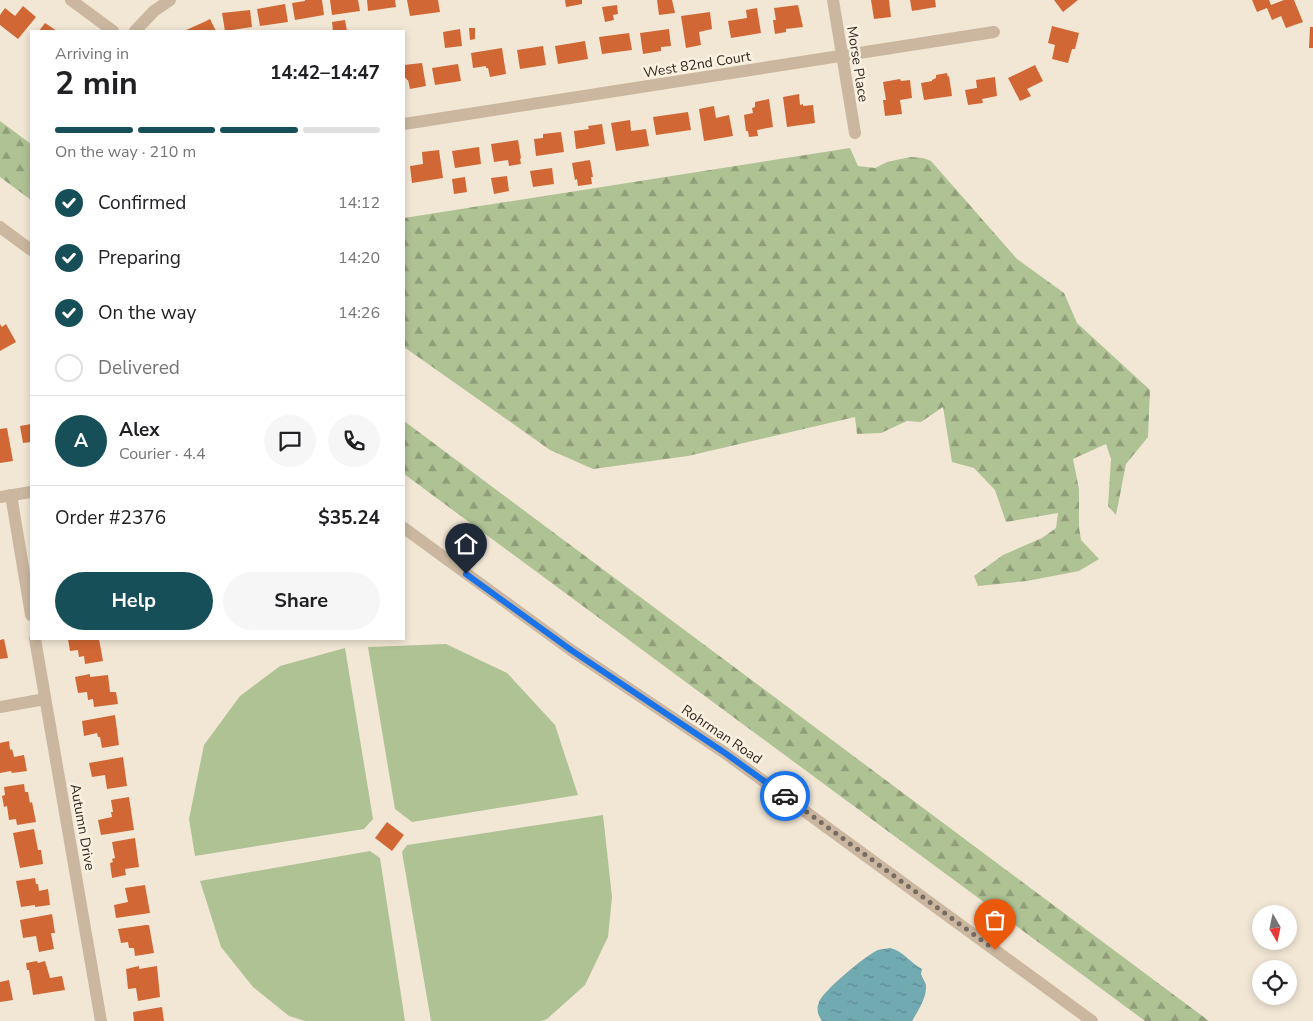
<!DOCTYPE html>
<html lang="en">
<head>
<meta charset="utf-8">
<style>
  body { margin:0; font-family:"Nunito Sans",sans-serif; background:#f6f6f6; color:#202124; height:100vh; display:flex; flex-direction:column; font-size:19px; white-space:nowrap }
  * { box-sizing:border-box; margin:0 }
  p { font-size:16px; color:#757577 }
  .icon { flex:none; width:28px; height:28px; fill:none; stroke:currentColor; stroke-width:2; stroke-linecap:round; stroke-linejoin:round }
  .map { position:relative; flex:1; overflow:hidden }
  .side { position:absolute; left:30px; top:30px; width:375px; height:610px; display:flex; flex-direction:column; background:#fff; border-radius:0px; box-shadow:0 2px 8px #0003 }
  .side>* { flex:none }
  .needle { width:32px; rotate:171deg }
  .controls { position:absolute; left:1252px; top:905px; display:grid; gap:10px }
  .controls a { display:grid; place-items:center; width:45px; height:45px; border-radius:50%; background:#fff; box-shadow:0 2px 8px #0003; font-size:25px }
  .pin { position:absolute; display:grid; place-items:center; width:42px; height:42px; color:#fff; margin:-51px -21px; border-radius:50% 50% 50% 0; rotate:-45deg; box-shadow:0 0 5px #0007 }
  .pin .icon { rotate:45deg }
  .courier { position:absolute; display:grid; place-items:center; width:50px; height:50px; margin:-25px; border:4px solid #1a73e8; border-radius:50%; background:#fff; color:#222; box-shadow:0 1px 6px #0007 }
  .summary em { font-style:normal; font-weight:700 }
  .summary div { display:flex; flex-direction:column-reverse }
  .summary { display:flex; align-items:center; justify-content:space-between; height:85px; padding:0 25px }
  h1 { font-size:32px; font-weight:700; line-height:38px }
  .bar { display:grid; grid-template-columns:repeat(4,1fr); gap:8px 5px; align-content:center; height:60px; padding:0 25px }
  .bar i { height:6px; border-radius:4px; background:#e0e0e0 }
  .bar .current { background:#174f58 }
  .bar p { grid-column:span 4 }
  .line { display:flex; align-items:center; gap:12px; padding:0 25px; border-top:1px solid #e0e0e0 }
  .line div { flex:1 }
  .round { display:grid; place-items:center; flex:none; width:52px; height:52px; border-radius:26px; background:#f6f6f6 }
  ol { padding:0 25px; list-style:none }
  li { display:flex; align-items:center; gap:15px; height:55px }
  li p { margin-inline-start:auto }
  li .icon { padding:5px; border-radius:50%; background:#174f58; color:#fff; stroke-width:4 }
  li:last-child { color:#757577 }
  li i { width:28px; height:28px; border:2px solid #e0e0e0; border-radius:50% }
  .cta { display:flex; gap:10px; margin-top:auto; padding:10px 25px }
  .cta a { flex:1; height:58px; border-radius:30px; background:#174f58; color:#fff; font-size:20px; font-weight:700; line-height:58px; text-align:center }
  .cta a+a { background:#f6f6f6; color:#202124 }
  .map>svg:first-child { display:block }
  .grass { fill:#afc294 }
  .forest { fill:url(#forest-firs) }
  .water { fill:url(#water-ripples) }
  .building { fill:#d06735 }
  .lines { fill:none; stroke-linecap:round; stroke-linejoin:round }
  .minor { stroke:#cbb7a0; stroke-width:12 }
  .tertiary { stroke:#cbb7a0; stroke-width:12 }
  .done { stroke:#766c62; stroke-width:5; stroke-dasharray:0 9 }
  .route { stroke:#1a73e8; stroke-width:6 }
  .labels { text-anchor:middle; stroke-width:5; stroke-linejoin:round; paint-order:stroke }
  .street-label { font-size:14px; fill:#342a24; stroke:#faf1e1 }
</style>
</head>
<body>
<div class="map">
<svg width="1313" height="1021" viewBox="0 0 1313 1021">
  <defs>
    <pattern id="forest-firs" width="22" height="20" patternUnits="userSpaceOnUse" patternTransform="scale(1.25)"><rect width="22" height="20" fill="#afc294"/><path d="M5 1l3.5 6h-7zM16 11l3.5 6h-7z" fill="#8f9e79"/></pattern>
    <pattern id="water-ripples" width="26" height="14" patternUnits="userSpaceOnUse" patternTransform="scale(1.25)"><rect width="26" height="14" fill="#72aab1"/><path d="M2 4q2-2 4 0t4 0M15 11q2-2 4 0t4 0" fill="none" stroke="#5e8b90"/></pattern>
  </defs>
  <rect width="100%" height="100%" fill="#f2e7d5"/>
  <g class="grass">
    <polygon points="446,644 507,673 555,725 578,795 412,822 395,809 368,647"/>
    <polygon points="345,648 373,819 364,829 195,856 189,819 204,745 240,696 280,666"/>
    <polygon points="603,815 612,897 608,937 585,985 547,1019 541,1021 431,1021 402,852 407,845"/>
    <polygon points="370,851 380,858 405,1021 305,1021 289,1016 253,987 221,947 200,881"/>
  </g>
  <g class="forest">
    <polygon points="0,121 31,144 31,200 0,177"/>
    <polygon points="850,148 858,166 875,168 887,162 910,157 923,158 931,161 1017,259 1064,293 1077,323 1150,390 1148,437 1126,464 1116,515 1108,506 1111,459 1106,444 1073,459 1079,489 1079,527 1081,540 1099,559 1079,571 1027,581 978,586 974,576 1003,555 1042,538 1056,528 1058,513 1006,522 995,490 974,468 952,462 943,407 921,422 907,421 881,433 857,434 855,417 688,456 593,469 550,450 404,347 404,218"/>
    <polygon points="404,421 1209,1021 1145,1021 404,474"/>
  </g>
  <path class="water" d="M 890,948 C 904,951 910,963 922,969 L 921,974 C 922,978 925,981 926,985 C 927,997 918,1011 912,1021 L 822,1021 C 818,1015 816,1010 819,1002 C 823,991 866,955 878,950 C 881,949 886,949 890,948 Z"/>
  <g class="building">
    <polygon points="305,0 322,0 324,15 295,20 292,3 305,1"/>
    <polygon points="330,0 358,0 360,11 332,15"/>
    <polygon points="367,0 395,0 396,7 368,11"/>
    <polygon points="407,0 438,0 440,12 410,16"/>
    <polygon points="565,0 582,0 582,4 566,7"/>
    <polygon points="657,0 672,0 675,13 659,15"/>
    <polygon points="871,0 889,0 891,17 874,19"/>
    <polygon points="910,0 935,0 936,7 912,11"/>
    <polygon points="1054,0 1078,0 1063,12"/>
    <polygon points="1252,0 1269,0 1271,5 1284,0 1294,0 1303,22 1286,28 1281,16 1272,20 1267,8 1257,12"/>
    <polygon points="285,4 288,22 260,26 257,9"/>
    <polygon points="617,5 618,14 613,15 614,20 605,22 602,7"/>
    <polygon points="798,5 803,27 786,29 786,32 775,34 773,20 776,20 774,8"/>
    <polygon points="23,6 36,17 18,39 0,25 0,15 5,8 15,16"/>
    <polygon points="757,8 761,33 731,38 728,21 747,18 746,10"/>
    <polygon points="250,10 252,27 225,31 222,13"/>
    <polygon points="710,12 712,29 699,32 701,45 686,48 681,16"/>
    <polygon points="210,19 216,31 184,31 204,22"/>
    <polygon points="345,20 347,31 333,31 332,22"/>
    <polygon points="45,23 57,31 39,31"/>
    <polygon points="1052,26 1079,33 1075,49 1072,49 1068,63 1052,59 1055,45 1048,43"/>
    <polygon points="1310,27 1313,27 1313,48 1309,48"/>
    <polygon points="469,28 475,28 475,39 470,40"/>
    <polygon points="460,29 462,46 445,48 443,32"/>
    <polygon points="669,29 671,46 661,47 661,51 643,54 640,33"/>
    <polygon points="629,33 632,50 602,54 599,37"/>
    <polygon points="585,41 588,59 558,64 555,46"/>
    <polygon points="543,46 546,65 520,69 517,50"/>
    <polygon points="502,48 506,74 490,77 488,68 486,68 486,66 473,68 471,53"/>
    <polygon points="422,63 426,86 410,89 408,80 407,80 406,78 404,79 404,65"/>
    <polygon points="458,64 461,81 435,85 432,68"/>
    <polygon points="1035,65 1043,81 1027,89 1031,96 1020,101 1008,78"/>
    <polygon points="947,73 948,77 949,76 952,96 924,100 921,83 932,81 932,80 936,78 936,75"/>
    <polygon points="995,77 997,96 982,99 983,103 968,105 965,90 977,88 976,80"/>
    <polygon points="900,79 901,81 910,80 912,98 900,100 902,114 885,116 883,100 886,100 883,82"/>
    <polygon points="799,94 800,105 803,104 803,106 813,105 815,123 787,127 783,97"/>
    <polygon points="769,99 773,127 757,130 758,136 749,137 748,131 746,131 744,115 753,113 752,108 755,107 755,102"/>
    <polygon points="714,106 716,118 729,115 733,136 704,141 699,109"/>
    <polygon points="688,112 691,130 656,135 653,117"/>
    <polygon points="630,120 631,131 646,129 649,146 616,151 611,123"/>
    <polygon points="602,124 605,144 576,149 574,131 589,129 588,126"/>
    <polygon points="561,132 564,152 536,156 534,139 543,138 543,134"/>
    <polygon points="518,140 521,158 520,159 521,164 509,166 508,160 494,162 491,144"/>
    <polygon points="479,147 481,164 455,168 452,151"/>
    <polygon points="439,150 443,178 412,183 410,166 423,164 422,152"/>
    <polygon points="590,160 593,177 591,177 592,184 578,186 577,179 575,180 572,163"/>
    <polygon points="552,168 554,184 533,187 530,171"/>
    <polygon points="507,176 509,191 494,194 491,178"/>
    <polygon points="465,177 467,192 454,194 452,179"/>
    <polygon points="0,324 2,327 6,324 16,342 0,351"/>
    <polygon points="31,424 31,442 23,443 20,426"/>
    <polygon points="7,428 13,461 0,463 0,429"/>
    <polygon points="4,639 8,658 0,659 0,640"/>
    <polygon points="68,639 99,639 103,661 85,664 84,656 79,657 78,650 70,651"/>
    <polygon points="90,674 90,677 108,675 110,692 116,692 118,704 94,707 93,699 88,700 87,692 78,693 75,677"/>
    <polygon points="115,715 119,745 102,748 100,737 98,737 97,733 84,736 82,721"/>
    <polygon points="9,741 10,750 12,749 14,757 24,755 27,771 12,773 11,771 0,773 0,743"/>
    <polygon points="123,757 127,786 107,789 105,775 92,777 89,763"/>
    <polygon points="24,784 25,792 28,792 30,803 32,802 36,822 17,825 16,819 9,820 7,806 4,807 2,796 5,795 4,787"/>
    <polygon points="129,797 134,830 101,835 98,820 112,817 111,812 113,812 111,800"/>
    <polygon points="387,822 404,835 392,851 375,838"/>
    <polygon points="34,829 38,850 41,850 43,864 20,868 13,833"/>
    <polygon points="135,838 139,867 125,869 126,875 112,878 110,863 113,862 112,859 115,858 112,842"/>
    <polygon points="35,878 36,884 38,884 39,891 48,889 50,905 35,907 35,905 21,907 16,881"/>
    <polygon points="145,885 150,913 116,918 114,905 128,902 125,888"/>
    <polygon points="52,914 55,933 51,933 54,949 39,952 36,936 23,938 20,920"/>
    <polygon points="146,925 149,925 154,953 135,956 134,948 129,948 128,942 121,943 118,929"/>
    <polygon points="37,961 38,963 45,961 50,978 62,976 65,990 33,995 29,970 27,970 26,963"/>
    <polygon points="139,966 139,969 157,966 160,997 138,1001 136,988 128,989 126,969"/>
    <polygon points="9,980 13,1000 0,1002 0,982"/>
    <polygon points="162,1007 164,1021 134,1021 133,1012"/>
  </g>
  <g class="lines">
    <g class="minor">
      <polyline points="71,0 113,31"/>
      <polyline points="833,0 855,133"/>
      <polyline points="135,31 154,11 170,0"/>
      <polyline points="404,124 994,32"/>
      <polyline points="11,495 31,615"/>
      <polyline points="0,497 31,492"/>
      <polyline points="35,639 101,1021"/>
      <polyline points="0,707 45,699"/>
    </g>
    <g class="tertiary">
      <polyline points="0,227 31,250"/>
      <polyline points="404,528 571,650 725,753 1092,1021"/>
    </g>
  </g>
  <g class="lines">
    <polyline class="done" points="785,796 995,950"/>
    <polyline class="route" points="466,574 571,650 725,753 785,796"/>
  </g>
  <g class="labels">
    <g class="street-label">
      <text transform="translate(697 64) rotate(-9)" y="5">West 82nd Court</text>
      <text transform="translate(858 64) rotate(81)" y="5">Morse Place</text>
      <text transform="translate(722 734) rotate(34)" y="5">Rohrman Road</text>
      <text transform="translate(83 827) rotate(80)" y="5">Autumn Drive</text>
    </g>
  </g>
</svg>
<div class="controls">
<a><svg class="needle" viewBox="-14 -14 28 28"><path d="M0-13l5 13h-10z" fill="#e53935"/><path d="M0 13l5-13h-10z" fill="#757577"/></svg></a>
<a><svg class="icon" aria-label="locate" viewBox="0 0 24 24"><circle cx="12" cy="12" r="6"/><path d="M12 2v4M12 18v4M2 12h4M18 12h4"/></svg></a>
</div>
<div class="pin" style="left:995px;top:950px;background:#ea580c"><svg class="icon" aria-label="bag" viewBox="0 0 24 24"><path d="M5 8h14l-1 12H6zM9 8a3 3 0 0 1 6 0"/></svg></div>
<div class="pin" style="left:466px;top:574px;background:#1f2937"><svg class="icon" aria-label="home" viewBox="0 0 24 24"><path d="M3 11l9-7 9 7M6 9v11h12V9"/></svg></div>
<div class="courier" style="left:785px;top:796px"><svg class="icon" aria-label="car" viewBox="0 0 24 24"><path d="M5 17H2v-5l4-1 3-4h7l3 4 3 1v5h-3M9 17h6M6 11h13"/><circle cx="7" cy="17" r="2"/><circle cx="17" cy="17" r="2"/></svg></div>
<section class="side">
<div class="summary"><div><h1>2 min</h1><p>Arriving in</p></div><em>14:42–14:47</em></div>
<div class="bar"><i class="current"></i><i class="current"></i><i class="current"></i><i></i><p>On the way · 210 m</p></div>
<ol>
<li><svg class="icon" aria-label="check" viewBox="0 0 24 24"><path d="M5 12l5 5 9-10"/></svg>Confirmed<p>14:12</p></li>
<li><svg class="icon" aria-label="check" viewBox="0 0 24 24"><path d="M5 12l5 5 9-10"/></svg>Preparing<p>14:20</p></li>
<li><svg class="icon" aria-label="check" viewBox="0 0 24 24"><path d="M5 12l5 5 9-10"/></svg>On the way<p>14:26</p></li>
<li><i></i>Delivered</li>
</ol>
<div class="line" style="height:90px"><b class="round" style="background:#174f58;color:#fff">A</b><div><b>Alex</b><p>Courier · 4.4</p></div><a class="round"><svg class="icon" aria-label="chat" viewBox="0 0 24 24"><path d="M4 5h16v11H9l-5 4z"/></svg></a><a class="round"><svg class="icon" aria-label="phone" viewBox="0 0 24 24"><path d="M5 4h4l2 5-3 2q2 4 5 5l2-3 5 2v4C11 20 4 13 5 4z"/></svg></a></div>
<div class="line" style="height:65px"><div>Order #2376</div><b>$35.24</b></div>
<div class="cta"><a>Help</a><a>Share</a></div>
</section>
</div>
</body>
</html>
